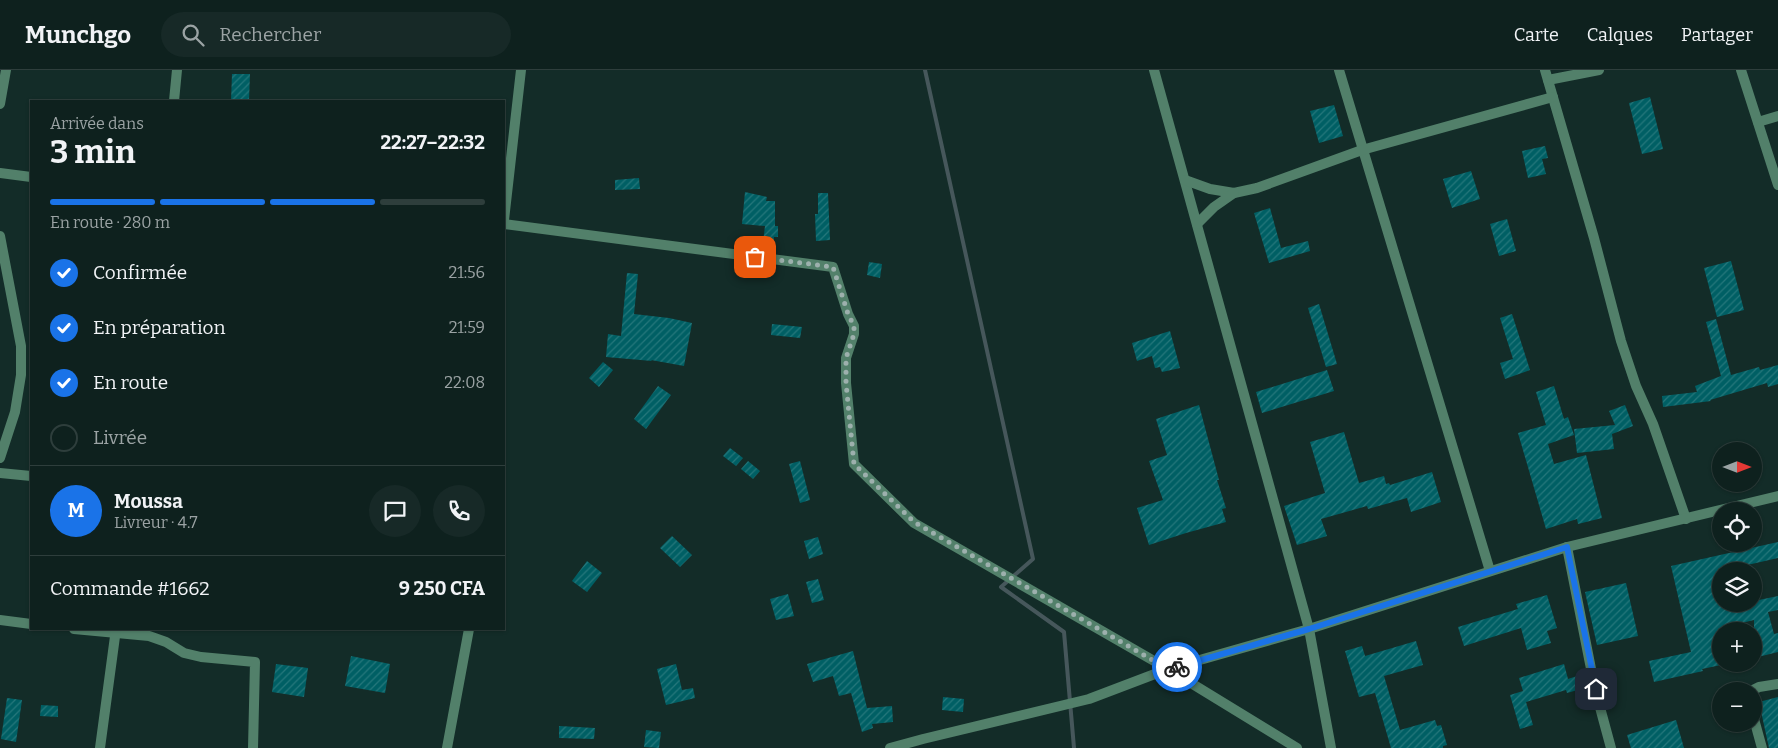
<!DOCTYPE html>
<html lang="fr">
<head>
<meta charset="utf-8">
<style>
  body { margin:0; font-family:Bitter,serif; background:#172927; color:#f1f3f6; height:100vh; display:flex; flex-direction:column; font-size:19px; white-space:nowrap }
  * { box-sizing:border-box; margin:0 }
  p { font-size:16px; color:#9ba3a4 }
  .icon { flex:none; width:28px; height:28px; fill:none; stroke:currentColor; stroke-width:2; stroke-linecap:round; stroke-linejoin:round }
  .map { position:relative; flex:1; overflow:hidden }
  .sheet { position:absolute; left:30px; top:30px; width:475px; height:530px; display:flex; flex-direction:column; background:#0e211e; border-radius:0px; box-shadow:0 1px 4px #0004,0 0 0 1px #2e3e3c }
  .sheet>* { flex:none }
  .needle { width:32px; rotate:90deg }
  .tools { position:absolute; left:1712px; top:372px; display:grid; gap:10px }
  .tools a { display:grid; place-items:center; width:50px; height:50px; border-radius:50%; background:#0e211e; box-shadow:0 1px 4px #0004,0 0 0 1px #2e3e3c; font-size:25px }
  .pin { position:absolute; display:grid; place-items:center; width:42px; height:42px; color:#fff; margin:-21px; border-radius:10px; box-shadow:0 2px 8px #0006 }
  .courier { position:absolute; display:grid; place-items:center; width:50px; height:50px; margin:-25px; border:4px solid #1a73e8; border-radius:50%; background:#fff; color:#222; box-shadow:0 1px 6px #0007 }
  .overview em { font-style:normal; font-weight:700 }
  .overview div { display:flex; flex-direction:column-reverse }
  .overview { display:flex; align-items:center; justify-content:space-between; height:85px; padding:0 20px }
  h1 { font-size:32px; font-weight:700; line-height:38px }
  .bar { display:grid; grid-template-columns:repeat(4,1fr); gap:8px 5px; align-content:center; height:60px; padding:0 20px }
  .bar i { height:6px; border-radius:4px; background:#2e3e3c }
  .bar .on { background:#1a73e8 }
  .bar p { grid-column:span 4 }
  .line { display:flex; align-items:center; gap:12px; padding:0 20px; border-top:1px solid #2e3e3c }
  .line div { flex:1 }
  .round { display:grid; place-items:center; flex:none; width:52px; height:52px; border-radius:26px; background:#172927 }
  ol { padding:0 20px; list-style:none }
  li { display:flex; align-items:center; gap:15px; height:55px }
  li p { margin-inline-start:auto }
  li .icon { padding:5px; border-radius:50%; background:#1a73e8; color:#fff; stroke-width:4 }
  li:last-child { color:#9ba3a4 }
  li i { width:28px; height:28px; border:2px solid #2e3e3c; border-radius:50% }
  header { display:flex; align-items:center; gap:30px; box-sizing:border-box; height:70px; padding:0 25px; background:#0e211e; border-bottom:1px solid #2e3e3c }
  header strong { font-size:24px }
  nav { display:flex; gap:28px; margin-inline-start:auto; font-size:18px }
  .search { width:350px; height:45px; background:#172927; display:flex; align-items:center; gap:12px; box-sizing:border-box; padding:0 18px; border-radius:28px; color:#9ba3a4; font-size:19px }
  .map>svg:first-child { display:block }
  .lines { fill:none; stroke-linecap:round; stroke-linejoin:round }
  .stream { stroke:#46575b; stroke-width:4 }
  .building { fill:url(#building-hatch) }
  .street { stroke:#52806a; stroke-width:10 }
  .done { stroke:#9db0ad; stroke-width:5; stroke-dasharray:0 9 }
  .route { stroke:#1a73e8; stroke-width:6 }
</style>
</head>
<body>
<header>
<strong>Munchgo</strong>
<div class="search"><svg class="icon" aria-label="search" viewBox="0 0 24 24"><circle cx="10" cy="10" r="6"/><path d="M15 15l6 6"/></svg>Rechercher</div>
<nav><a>Carte</a><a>Calques</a><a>Partager</a></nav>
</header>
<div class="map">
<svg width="1778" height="678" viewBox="0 0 1778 678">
  <defs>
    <pattern id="building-hatch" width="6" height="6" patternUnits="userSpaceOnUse" patternTransform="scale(1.25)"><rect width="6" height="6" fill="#005f64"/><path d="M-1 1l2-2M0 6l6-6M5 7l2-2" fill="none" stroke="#25777b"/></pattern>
  </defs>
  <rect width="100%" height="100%" fill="#132c28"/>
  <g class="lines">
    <polyline class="stream" points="925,0 1033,489 1001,517 1064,562 1074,678"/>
  </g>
  <g class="building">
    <polygon points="232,4 250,4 249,31 231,31"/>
    <polygon points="1650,27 1663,79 1642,84 1629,33"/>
    <polygon points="1334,35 1343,66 1319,73 1310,41"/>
    <polygon points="1545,76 1548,88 1542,89 1546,104 1528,108 1522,81"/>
    <polygon points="1471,101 1480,129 1452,138 1443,109"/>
    <polygon points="639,108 640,119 615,120 615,110"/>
    <polygon points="745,122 767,127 766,131 775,131 775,156 778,156 778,167 774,167 774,173 763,172 765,156 742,154"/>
    <polygon points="818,123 828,123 830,170 816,171 815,144 818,144"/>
    <polygon points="1270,138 1281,178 1308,171 1310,181 1269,193 1254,143"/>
    <polygon points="1507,149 1516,181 1499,186 1490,154"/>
    <polygon points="1731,191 1744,240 1717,247 1704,198"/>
    <polygon points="869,192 882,194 880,208 867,205"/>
    <polygon points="627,203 638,204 634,244 669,248 692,253 684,296 651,290 652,291 606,287 608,264 621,266"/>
    <polygon points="1319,234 1337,294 1326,297 1308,238"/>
    <polygon points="1512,244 1530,300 1505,309 1500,293 1513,289 1500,248"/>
    <polygon points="1716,249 1731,305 1759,297 1760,300 1778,295 1778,314 1768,317 1767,313 1710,330 1711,331 1663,337 1662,326 1697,322 1695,316 1721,306 1706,252"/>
    <polygon points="772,254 802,257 800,268 771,265"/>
    <polygon points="1170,261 1180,298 1162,302 1160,297 1155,298 1152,286 1137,291 1132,273"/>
    <polygon points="603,292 613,300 599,317 589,308"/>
    <polygon points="1327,300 1334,321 1262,343 1256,322"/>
    <polygon points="658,316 671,325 646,359 634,349"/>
    <polygon points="1554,316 1564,349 1568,347 1574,365 1548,374 1554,394 1586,385 1602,448 1578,454 1577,449 1546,459 1518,363 1546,355 1536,322"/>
    <polygon points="1199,335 1219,410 1217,410 1226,438 1222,439 1226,452 1186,463 1149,475 1137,438 1163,430 1149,391 1167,385 1156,349"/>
    <polygon points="1625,335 1633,356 1612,364 1614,379 1577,383 1574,359 1615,355 1609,341"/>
    <polygon points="1344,362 1359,413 1384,406 1386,414 1389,413 1390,415 1432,402 1441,432 1411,442 1407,428 1368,439 1367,436 1321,449 1327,466 1297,475 1284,436 1325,423 1310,372"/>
    <polygon points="730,378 743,388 736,396 723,386"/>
    <polygon points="748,391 760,401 753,409 741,399"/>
    <polygon points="800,391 810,430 800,433 789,394"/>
    <polygon points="672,466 692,485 680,497 660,478"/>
    <polygon points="818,467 823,484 809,489 804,471"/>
    <polygon points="1778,472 1778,488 1721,501 1721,534 1733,534 1733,536 1754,534 1754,531 1778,526 1778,540 1768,542 1774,564 1778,563 1778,582 1754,588 1754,550 1729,556 1730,561 1721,561 1721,595 1702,599 1703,601 1654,612 1649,591 1691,582 1671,496"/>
    <polygon points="587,491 602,503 587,522 572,511"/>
    <polygon points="818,509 824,530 812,533 806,512"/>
    <polygon points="1626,513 1638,566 1597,575 1585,522"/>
    <polygon points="788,524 794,546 776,550 770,529"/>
    <polygon points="1547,525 1557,558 1547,561 1551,573 1527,580 1521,558 1464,576 1458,557 1518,539 1516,534"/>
    <polygon points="1416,571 1423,595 1384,606 1400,660 1435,650 1437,656 1441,655 1447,675 1443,676 1443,678 1391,678 1375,623 1359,627 1345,581 1362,576 1365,586"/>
    <polygon points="853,581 867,638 892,636 893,652 872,654 873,658 862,662 851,623 839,626 833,606 813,612 807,594"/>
    <polygon points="351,586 390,594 385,623 345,616"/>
    <polygon points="276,594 308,598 304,627 272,622"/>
    <polygon points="676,594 682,620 693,618 695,628 666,635 657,599"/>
    <polygon points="1564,594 1568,609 1577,606 1581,619 1567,623 1566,620 1526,632 1533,655 1520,659 1510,625 1523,621 1519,608"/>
    <polygon points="943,627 964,629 963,642 942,640"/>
    <polygon points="1778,627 1778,678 1769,678 1759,632"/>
    <polygon points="7,628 22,630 16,672 1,669"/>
    <polygon points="41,635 58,636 58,647 40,646"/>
    <polygon points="1676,650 1684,678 1631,678 1627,665"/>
    <polygon points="559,656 595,658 594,669 559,668"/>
    <polygon points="646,660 661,662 659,678 644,677"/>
  </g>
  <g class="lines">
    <g class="street">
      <polyline points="1154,0 1309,559 1331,678"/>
      <polyline points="1339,0 1490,501"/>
      <polyline points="1545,0 1594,168 1621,271 1636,316 1653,354 1686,449"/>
      <polyline points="1741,0 1778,115"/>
      <polyline points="1548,10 1599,0"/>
      <polyline points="174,31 177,0"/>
      <polyline points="0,34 6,0"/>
      <polyline points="1758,52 1778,46"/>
      <polyline points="0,103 31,107"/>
      <polyline points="1185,110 1210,119 1234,123 1257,118 1362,80 1553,27"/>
      <polyline points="504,150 521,0"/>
      <polyline points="504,154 833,197 848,244 854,256 854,264 846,288 846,313 854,394 914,453 1168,599 1297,678"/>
      <polyline points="1197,154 1214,137 1234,123"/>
      <polyline points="0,166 21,276 21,305 15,342 0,388"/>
      <polyline points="0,403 31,406"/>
      <polyline points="1567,477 1595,619 1611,678"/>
      <polyline points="0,550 31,554"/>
      <polyline points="74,559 149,566 166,572 184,583 201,587 255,592 253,678"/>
      <polyline points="1751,621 1759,617 1778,614"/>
      <polyline points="1754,649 1762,678"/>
      <polyline points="100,678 116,559"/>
      <polyline points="447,678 469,559"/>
      <polyline points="890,678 923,669 1089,629 1168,599 1309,559 1567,477 1778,426"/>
    </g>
  </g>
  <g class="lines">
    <polyline class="done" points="755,187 833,197 848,244 854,256 854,264 846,288 846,313 854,394 914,452 1168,599 1177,597"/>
    <polyline class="route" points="1177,597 1309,559 1567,477 1596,619"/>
  </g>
</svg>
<div class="tools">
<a><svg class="needle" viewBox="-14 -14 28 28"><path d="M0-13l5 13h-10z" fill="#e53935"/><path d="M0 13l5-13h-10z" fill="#9ba3a4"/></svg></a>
<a><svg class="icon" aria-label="locate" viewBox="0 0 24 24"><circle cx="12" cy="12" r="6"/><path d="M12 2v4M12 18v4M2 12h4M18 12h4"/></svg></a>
<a><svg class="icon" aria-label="layers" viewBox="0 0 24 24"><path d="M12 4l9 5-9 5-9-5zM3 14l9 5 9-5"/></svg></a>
<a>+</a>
<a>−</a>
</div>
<div class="pin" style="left:755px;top:187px;background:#ea580c"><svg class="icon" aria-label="bag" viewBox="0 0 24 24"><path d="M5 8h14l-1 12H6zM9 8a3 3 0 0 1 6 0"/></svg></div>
<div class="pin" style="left:1596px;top:619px;background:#1f2937"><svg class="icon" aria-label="home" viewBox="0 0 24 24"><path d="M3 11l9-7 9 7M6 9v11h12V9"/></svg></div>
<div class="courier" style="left:1177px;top:597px"><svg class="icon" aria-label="bike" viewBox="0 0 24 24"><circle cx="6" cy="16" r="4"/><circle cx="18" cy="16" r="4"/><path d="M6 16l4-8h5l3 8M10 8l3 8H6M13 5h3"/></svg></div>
<section class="sheet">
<div class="overview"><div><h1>3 min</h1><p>Arrivée dans</p></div><em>22:27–22:32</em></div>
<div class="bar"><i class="on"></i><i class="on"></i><i class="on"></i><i></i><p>En route · 280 m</p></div>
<ol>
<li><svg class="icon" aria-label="check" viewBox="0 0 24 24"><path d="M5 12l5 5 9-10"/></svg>Confirmée<p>21:56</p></li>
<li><svg class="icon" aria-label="check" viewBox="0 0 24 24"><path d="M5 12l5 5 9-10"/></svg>En préparation<p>21:59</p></li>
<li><svg class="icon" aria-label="check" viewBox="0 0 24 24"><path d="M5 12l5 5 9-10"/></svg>En route<p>22:08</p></li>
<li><i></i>Livrée</li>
</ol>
<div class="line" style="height:90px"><b class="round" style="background:#1a73e8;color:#fff">M</b><div><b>Moussa</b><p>Livreur · 4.7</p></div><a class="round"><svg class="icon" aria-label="chat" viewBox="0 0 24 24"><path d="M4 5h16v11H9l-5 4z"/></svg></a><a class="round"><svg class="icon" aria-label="phone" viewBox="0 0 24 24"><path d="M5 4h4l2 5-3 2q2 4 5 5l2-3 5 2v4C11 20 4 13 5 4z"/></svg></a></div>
<div class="line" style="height:65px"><div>Commande #1662</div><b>9 250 CFA</b></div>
</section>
</div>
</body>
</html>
